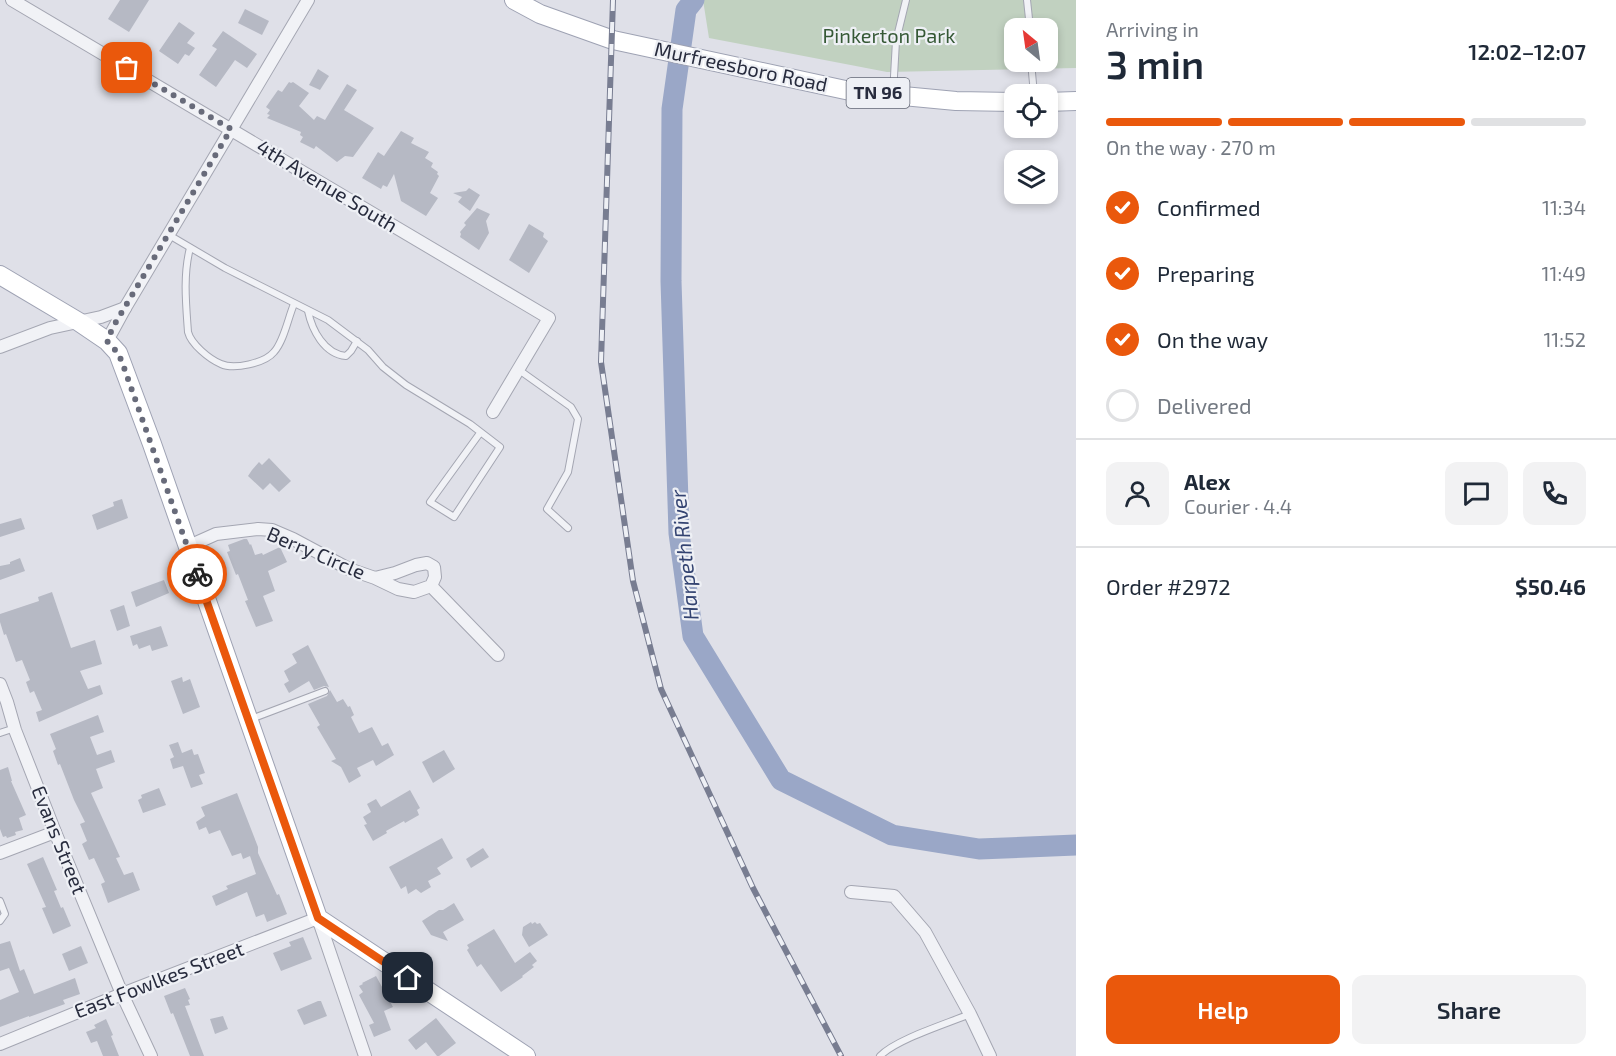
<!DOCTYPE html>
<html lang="en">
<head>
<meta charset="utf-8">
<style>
  body { margin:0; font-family:"Exo 2",sans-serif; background:#f2f2f3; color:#1f2937; height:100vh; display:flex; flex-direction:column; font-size:22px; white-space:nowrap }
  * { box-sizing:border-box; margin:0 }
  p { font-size:20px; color:#747a83 }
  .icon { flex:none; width:33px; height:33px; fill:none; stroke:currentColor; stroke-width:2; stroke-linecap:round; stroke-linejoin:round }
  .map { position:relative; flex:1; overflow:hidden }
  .drawer { display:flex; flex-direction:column; background:#fff; width:540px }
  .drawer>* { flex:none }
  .needle { width:39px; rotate:331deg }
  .buttons { position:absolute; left:1004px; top:18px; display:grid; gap:12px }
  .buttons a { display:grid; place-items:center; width:54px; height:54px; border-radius:12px; background:#fff; box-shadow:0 3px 9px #0003; font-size:30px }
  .pin { position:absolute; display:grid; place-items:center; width:51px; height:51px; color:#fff; margin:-26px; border-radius:12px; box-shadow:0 3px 9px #0006 }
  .courier { position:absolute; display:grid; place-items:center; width:60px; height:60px; margin:-30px; border:4px solid #ea580c; border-radius:50%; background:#fff; color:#222; box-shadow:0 2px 8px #0007 }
  .overview em { font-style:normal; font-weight:600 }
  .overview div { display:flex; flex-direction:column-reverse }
  .overview { display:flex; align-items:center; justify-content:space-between; height:102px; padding:0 30px }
  h1 { font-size:39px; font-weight:600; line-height:45px }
  .bar { display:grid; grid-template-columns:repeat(4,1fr); gap:9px 6px; align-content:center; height:72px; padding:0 30px }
  .bar i { height:8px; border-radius:4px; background:#e0e1e3 }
  .bar .active { background:#ea580c }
  .bar p { grid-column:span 4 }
  .line { display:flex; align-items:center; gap:15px; padding:0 30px; border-top:2px solid #e0e1e3 }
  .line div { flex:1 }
  .round { display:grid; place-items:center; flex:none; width:63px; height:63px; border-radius:12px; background:#f2f2f3 }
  ol { padding:0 30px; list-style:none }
  li { display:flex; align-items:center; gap:18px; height:66px }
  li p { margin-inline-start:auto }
  li .icon { padding:6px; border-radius:50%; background:#ea580c; color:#fff; stroke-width:4 }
  li:last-child { color:#747a83 }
  li i { width:33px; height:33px; border:3px solid #e0e1e3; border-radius:50% }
  .primary-button { display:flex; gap:12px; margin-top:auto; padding:12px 30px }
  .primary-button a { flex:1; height:69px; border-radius:12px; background:#ea580c; color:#fff; font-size:24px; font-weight:600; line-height:69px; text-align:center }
  .primary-button a+a { background:#f2f2f3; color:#1f2937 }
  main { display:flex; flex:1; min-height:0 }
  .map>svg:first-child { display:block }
  .green { fill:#c1d1c0; fill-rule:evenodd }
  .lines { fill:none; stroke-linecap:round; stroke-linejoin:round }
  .river { stroke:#9aa7c7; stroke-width:21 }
  .building { fill:#b6b9c4 }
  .service-casing { stroke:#a4a6b2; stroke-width:8 }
  .minor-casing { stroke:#a4a6b2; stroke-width:14 }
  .primary-casing { stroke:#9ea2b3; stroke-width:20 }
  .service { stroke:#f1f2f6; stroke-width:6 }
  .minor { stroke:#f1f2f6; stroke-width:12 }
  .primary { stroke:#fff; stroke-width:18 }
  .rail-casing { stroke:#787d91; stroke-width:6 }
  .rail { stroke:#eef0f5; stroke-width:4; stroke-dasharray:11; stroke-linecap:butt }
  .done { stroke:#686b7a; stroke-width:6; stroke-dasharray:0 10.8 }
  .route { stroke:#ea580c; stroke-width:8 }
  .labels { text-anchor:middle; stroke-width:4.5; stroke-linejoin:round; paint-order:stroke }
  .shield { fill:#eef0f5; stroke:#636775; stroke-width:1.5 }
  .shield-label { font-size:18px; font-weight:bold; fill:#282c3e }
  .park-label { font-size:20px; fill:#365936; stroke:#eef0f5 }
  .street-label { font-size:20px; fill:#282c3e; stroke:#eef0f5 }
  .water-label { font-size:21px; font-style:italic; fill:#334371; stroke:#eef0f5 }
</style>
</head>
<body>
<main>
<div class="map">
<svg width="1076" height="1056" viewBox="0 0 1076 1056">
  <rect width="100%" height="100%" fill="#dfe0e8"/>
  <path class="green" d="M 703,0 L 1076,0 L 1076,68 L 887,72 L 709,38 ZM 1014,28 L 1047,28 L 1047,62 L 1014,62 Z"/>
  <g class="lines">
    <polyline class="river" points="694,0 686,10 672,109 671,281 679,533 693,636 781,780 892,835 979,849 1076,845"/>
  </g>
  <g class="building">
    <polygon points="120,0 149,0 129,32 108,19"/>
    <polygon points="245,9 269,21 262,35 238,23"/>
    <polygon points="179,22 195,33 187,43 195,48 189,56 185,54 178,64 159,51"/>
    <polygon points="223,31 257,54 247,68 235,60 216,87 199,75 217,49 212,46"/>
    <polygon points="318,69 329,76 320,90 309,85"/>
    <polygon points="289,82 291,83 293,82 309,93 299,106 314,120 317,116 325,120 347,84 357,90 344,110 374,128 353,157 345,156 337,162 316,146 314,149 300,142 303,137 300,135 301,132 267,118 270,115 267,114 270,110 266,107 278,90 282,92"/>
    <polygon points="401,131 414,138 411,143 429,152 425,158 433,163 431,167 438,172 437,174 439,176 430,193 438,198 426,216 401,201 394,174 387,187 383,185 381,189 362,178 378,152 384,156"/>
    <polygon points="469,188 480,195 470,211 458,202 462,197 453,193 466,191"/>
    <polygon points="477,208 490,214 486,221 489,233 479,250 460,237 461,234 460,232 466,225 464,223"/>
    <polygon points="529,224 544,233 543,237 548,241 529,273 509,260"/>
    <polygon points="269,458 291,481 279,492 270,483 263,490 248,476 252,470 259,462 262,465"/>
    <polygon points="122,499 128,518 97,530 92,515 114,506 113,502"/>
    <polygon points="21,518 25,529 0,537 0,524"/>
    <polygon points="244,539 247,539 250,545 251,544 255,555 262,553 263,555 280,547 287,562 268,571 275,591 263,596 273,621 256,627 245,601 248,600 238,574 236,575 227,552 230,551 228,545"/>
    <polygon points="20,558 25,571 0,580 0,566 10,564 10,562"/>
    <polygon points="164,580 169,593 136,607 131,592"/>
    <polygon points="52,592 71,648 95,640 102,664 80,671 88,689 100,685 103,694 39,722 36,712 42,710 34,691 30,693 26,682 30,680 22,660 16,662 6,634 4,635 0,622 0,614 39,601 38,597"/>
    <polygon points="124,605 130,626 117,631 110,610"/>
    <polygon points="161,626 168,646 152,651 150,645 139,649 137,644 133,646 130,636"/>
    <polygon points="308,645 329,687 324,686 314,690 309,681 289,693 284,684 289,681 284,671 297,663 292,654"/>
    <polygon points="182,677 183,682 190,679 200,707 183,714 171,681"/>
    <polygon points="330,690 337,702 343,699 348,707 350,706 354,715 351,717 359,733 372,727 382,746 388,743 394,755 376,766 373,760 357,768 361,776 349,783 341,767 331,761 336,759 317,727 320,725 308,704 327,696"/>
    <polygon points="98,715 104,732 90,737 97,755 111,750 115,762 96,769 103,788 91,793 120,857 116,858 124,875 133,872 140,890 108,903 101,884 105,882 94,858 89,860 82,844 87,841 80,824 85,822 74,800 60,764 58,765 53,751 56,749 50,734"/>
    <polygon points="178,742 182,753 192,749 194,755 198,754 205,773 199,775 203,784 191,788 183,766 173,769 170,759 174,757 169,745"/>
    <polygon points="444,750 455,769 433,783 422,762"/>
    <polygon points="8,767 12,781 11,781 26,815 19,818 23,830 15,832 16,835 7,838 6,836 3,837 0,829 0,770"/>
    <polygon points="159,788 166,805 143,813 138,800 142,798 141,795"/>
    <polygon points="410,790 420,808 417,810 419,815 405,823 404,821 386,831 387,833 373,841 364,825 367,824 363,817 371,812 367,804 376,799 381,807"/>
    <polygon points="237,793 258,847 258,853 277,895 279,894 287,914 267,922 264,914 256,917 247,892 216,906 212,896 228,889 226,886 256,874 250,856 243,859 241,853 232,856 220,830 209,834 206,827 199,830 196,822 205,816 201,807"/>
    <polygon points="442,838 453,858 437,868 441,874 428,881 431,887 421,893 416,889 408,894 406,886 401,889 389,867"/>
    <polygon points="483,848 489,857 471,868 466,859"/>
    <polygon points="43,857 57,890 54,891 61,908 63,907 71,926 53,934 42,908 46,907 27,864"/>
    <polygon points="454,903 464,920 443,932 448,941 431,935 422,921 439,910 443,910"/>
    <polygon points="531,922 532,924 535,922 537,924 540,923 548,935 529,947 522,935 523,927"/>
    <polygon points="494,929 515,963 530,952 537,961 532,965 534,967 522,976 523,977 501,992 481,964 477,967 467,950 469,948 467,945"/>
    <polygon points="303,937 312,959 281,971 273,953 291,946 289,942"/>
    <polygon points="10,941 20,971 24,969 34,994 75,978 80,994 63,1000 65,1004 29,1017 29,1016 0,1027 0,1000 19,992 9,968 0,971 0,944"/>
    <polygon points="81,946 88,963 69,971 62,954"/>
    <polygon points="376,976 393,1007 384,1011 391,1030 374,1037 369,1025 374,1023 359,995 363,992 359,986 363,984 362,983"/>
    <polygon points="185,988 190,999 188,1000 190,1005 185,1006 204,1056 190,1056 173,1013 171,1014 164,996"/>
    <polygon points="318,1001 321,1001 327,1016 304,1025 297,1010"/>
    <polygon points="223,1016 228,1029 215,1034 210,1019"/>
    <polygon points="436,1018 456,1043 439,1056 437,1056 426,1042 416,1050 408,1040"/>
    <polygon points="106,1019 113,1035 111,1036 119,1056 103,1056 97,1041 91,1043 86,1032 96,1028 94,1025"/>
  </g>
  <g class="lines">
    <defs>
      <g id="service">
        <polyline points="1027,0 1030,28"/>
        <polyline points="1031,62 1034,94"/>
        <polyline points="893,94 896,41 906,0"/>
        <polyline points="169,235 225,268 328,320 368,350 383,367 406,385 470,424 500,447 454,517 430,502 480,433"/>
        <path d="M 190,248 C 183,275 186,304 188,332 C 191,344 209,359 221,364 C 234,370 265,363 274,352 C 284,341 288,318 294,304"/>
        <path d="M 308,311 C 312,330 324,354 346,356 L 351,351 L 357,341"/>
        <polyline points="519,370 571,407 578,419 568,472 547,509 568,528"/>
        <polyline points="251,719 325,691"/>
        <polyline points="0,733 15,728"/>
        <polyline points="0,901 5,914 0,921"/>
        <path d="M 880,1056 C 897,1039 946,1024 970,1014"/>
      </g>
      <g id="minor">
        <polyline points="12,0 549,318 493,412"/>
        <polyline points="107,341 125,308 308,0"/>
        <polyline points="0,347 50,328 101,317 125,308"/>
        <polyline points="187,547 216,534 258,529 272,530 293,539 349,569 375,578 395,573 416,565 427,563 434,567 435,577 431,586 414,592 398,589 375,578"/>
        <polyline points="431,586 498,655"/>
        <polyline points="0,684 7,702 15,730 55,832 122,994 151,1056"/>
        <polyline points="0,853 55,832"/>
        <polyline points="851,892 894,896 925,932 970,1014 990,1056"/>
        <polyline points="0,1044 122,994 318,918 365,1056"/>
      </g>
      <g id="primary">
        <polyline points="514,0 540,14 613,40 850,91 956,101 1014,102"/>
        <polyline points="1047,102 1076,101"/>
        <polyline points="0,275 79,322 107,341 118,353 152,444 318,918 526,1056"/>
      </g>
    </defs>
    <use href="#service" class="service-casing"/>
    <use href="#minor" class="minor-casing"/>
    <use href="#primary" class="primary-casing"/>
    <use href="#service" class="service"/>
    <use href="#minor" class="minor"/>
    <use href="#primary" class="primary"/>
    <defs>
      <polyline id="rail" points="613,0 601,362 633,581 661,689 753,888 841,1056"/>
    </defs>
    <use href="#rail" class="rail-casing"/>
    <use href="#rail" class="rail"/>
  </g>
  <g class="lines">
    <polyline class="done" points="127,68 231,129 113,327 107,341 118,353 122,362 197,574"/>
    <polyline class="route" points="197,574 318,918 408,978"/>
  </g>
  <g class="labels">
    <rect class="shield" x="846.5" y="78" width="63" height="30" rx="4.5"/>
    <g class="shield-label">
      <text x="878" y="99">TN 96</text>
    </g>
    <g class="park-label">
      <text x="889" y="43">Pinkerton Park</text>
    </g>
    <g class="street-label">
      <text transform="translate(741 67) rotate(12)" y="7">Murfreesboro Road</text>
      <text transform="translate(327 186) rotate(31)" y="7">4th Avenue South</text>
      <text transform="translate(316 553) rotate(23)" y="7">Berry Circle</text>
      <text transform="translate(59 840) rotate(68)" y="7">Evans Street</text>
      <text transform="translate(159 980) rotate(-21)" y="7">East Fowlkes Street</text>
    </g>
    <g class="water-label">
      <text transform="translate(685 555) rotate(-96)" y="7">Harpeth River</text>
    </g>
  </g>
</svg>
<div class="buttons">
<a><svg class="needle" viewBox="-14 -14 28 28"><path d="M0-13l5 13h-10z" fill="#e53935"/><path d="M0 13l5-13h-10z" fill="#747a83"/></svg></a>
<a><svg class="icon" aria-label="locate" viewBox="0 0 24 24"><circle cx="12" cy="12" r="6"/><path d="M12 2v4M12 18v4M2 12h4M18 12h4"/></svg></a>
<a><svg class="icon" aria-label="layers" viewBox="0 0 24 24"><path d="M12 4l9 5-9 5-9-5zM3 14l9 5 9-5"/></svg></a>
</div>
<div class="pin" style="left:127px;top:68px;background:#ea580c"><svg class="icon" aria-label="bag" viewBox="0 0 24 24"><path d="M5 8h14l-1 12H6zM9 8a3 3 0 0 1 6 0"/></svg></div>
<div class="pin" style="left:408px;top:978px;background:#1f2937"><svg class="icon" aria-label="home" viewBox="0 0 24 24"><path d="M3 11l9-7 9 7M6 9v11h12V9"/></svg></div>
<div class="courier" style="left:197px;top:574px"><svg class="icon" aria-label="bike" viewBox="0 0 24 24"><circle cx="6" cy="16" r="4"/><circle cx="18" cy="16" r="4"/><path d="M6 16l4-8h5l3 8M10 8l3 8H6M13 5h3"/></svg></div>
</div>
<section class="drawer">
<div class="overview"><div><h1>3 min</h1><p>Arriving in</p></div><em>12:02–12:07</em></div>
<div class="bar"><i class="active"></i><i class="active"></i><i class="active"></i><i></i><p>On the way · 270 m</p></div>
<ol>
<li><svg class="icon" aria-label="check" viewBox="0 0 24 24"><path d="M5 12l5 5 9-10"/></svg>Confirmed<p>11:34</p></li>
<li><svg class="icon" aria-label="check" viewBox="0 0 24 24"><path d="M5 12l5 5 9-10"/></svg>Preparing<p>11:49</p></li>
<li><svg class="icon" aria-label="check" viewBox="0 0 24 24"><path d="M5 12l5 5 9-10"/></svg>On the way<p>11:52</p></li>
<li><i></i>Delivered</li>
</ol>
<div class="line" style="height:108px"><a class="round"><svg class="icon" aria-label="person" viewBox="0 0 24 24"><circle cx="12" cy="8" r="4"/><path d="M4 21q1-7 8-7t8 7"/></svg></a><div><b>Alex</b><p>Courier · 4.4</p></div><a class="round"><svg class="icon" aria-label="chat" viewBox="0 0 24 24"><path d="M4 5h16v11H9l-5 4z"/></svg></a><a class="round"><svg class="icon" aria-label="phone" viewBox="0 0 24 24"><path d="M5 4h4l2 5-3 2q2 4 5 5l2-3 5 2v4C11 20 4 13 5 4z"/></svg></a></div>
<div class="line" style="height:78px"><div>Order #2972</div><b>$50.46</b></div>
<div class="primary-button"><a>Help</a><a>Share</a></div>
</section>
</main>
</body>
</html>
